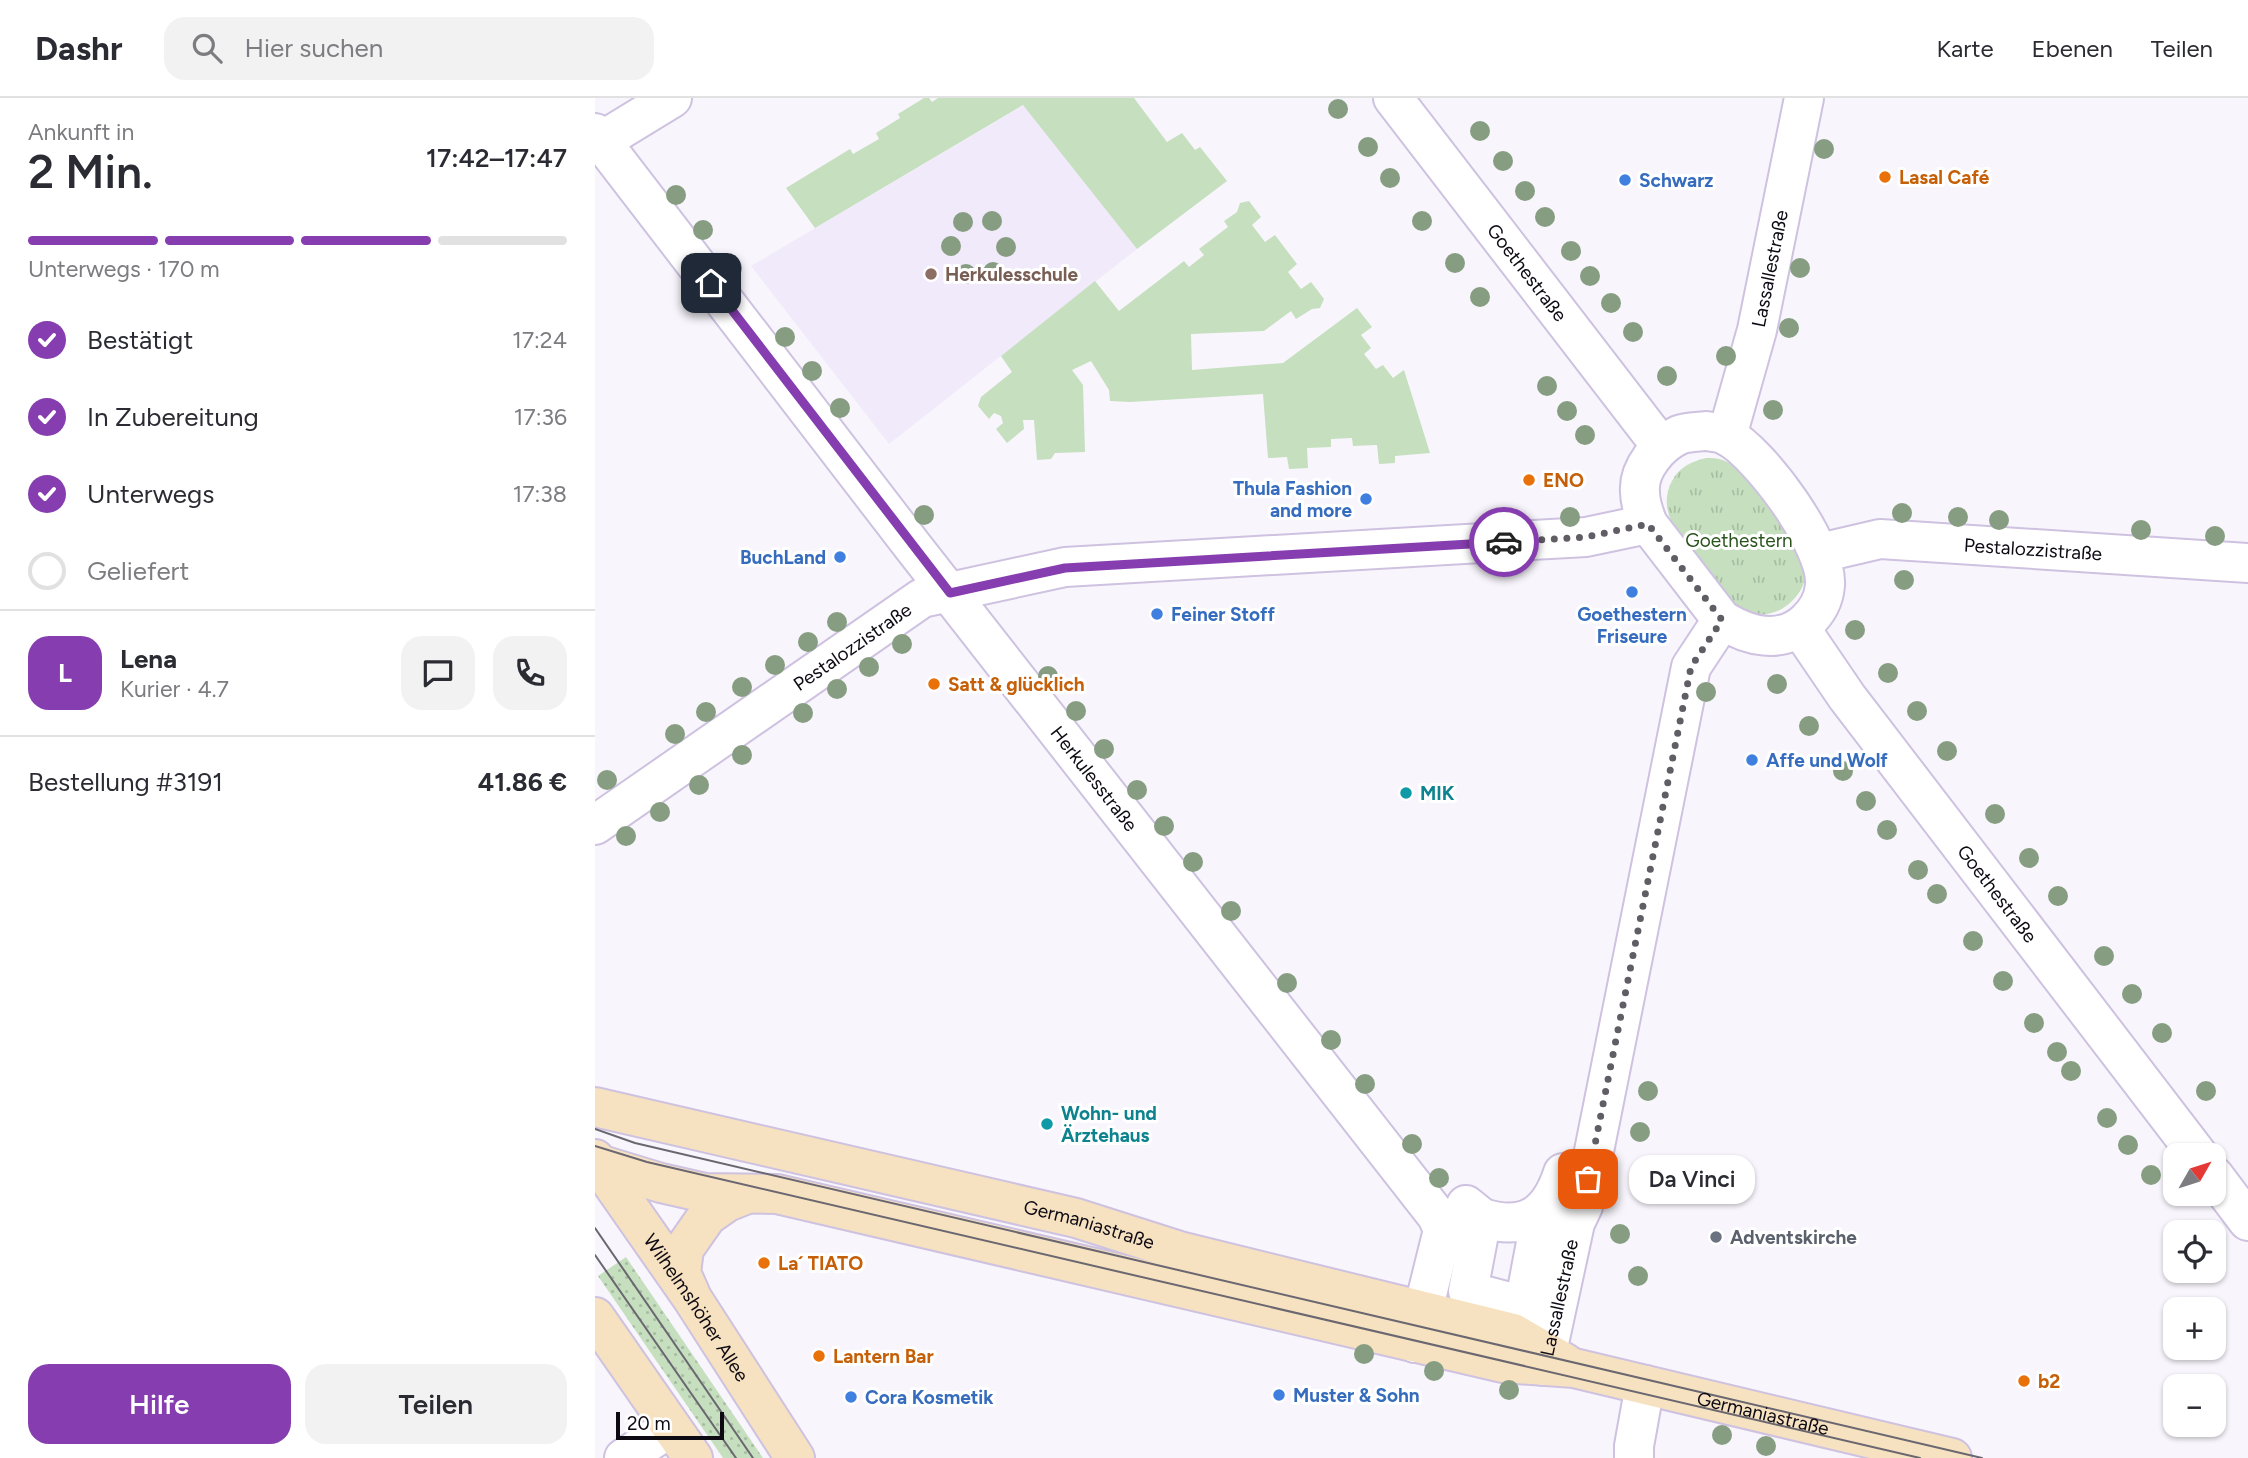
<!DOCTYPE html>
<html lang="de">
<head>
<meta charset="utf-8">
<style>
  body { margin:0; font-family:Figtree,sans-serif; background:#f2f2f3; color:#2b2b33; height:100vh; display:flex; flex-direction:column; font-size:26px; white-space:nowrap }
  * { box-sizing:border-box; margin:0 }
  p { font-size:23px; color:#7c7c81 }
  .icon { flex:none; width:38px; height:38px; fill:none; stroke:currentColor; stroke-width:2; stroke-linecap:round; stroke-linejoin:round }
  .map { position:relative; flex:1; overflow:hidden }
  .drawer { display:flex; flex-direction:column; background:#fff; width:595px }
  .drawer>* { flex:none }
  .needle { width:46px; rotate:51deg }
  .fabs { position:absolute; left:1568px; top:1045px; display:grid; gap:14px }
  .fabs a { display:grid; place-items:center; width:63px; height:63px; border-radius:14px; background:#fff; box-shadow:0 2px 5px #0004; font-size:35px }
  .scale { position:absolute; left:21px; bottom:18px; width:108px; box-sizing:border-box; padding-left:7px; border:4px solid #0e0a14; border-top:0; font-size:19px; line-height:24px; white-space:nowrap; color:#0e0a14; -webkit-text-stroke:5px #fff; paint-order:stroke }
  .pin { position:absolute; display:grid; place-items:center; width:60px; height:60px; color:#fff; margin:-30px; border-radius:14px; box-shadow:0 4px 10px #0006 }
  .courier { position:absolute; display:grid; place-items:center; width:70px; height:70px; margin:-35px; border:5px solid #863daf; border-radius:50%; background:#fff; color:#222; box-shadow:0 2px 9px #0007 }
  .bubble { position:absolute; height:49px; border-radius:21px; background:#fff; box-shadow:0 2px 5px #0004; font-size:23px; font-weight:600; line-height:49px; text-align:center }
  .overview em { font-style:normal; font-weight:600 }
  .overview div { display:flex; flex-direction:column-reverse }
  .overview { display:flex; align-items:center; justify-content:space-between; height:119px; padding:0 28px }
  h1 { font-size:46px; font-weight:600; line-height:52px }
  .bar { display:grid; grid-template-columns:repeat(4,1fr); gap:10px 7px; align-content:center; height:84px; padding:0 28px }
  .bar i { height:9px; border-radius:5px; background:#e1e1e2 }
  .bar .selected { background:#863daf }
  .bar p { grid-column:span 4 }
  .line { display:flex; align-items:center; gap:18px; padding:0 28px; border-top:2px solid #e1e1e2 }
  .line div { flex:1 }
  .round { display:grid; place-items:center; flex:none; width:74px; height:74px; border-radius:21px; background:#f2f2f3 }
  ol { padding:0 28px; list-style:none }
  li { display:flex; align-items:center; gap:21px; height:77px }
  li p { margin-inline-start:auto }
  li .icon { padding:7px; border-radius:50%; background:#863daf; color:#fff; stroke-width:4 }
  li:last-child { color:#7c7c81 }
  li i { width:38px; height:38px; border:4px solid #e1e1e2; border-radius:50% }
  .primary-button { display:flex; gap:14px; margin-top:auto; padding:14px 28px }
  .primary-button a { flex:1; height:80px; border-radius:21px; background:#863daf; color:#fff; font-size:28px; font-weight:600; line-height:80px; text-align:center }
  .primary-button a+a { background:#f2f2f3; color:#2b2b33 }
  header { display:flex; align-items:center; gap:42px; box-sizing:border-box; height:98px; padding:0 35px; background:#fff; border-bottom:2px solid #e1e1e2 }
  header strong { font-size:33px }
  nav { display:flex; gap:38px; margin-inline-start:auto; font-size:24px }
  .search { width:490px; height:63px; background:#f2f2f3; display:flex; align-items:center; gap:18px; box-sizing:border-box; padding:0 24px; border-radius:21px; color:#7c7c81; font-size:26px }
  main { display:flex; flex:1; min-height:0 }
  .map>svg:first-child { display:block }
  .built { fill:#f1eafa }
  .grass { fill:url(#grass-dots) }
  .park { fill:url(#park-tufts) }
  .garden { fill:#c5dfbf }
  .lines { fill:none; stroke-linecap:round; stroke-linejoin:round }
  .street-casing { stroke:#cec2e0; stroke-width:42 }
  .secondary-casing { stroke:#cec2e0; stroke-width:42 }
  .street { stroke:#fff; stroke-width:38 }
  .secondary { stroke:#f6e2c0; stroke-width:38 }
  .tram { stroke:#6a6770; stroke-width:2 }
  .tree { fill:#869d81 }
  .done { stroke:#605d65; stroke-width:7; stroke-dasharray:0 12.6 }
  .route { stroke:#863daf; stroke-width:9 }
  .food-dot { fill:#e8710a; stroke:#fff; stroke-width:2.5 }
  .shop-dot { fill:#3f7fe0; stroke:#fff; stroke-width:2.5 }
  .education-dot { fill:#8d6e63; stroke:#fff; stroke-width:2.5 }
  .culture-dot { fill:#0f9aa8; stroke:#fff; stroke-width:2.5 }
  .worship-dot { fill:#6b7280; stroke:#fff; stroke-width:2.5 }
  .labels { text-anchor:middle; stroke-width:6; stroke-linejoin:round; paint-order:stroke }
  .food-label { font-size:19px; font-weight:bold; fill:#c56008; stroke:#fff; text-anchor:start }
  .shop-label { font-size:19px; font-weight:bold; fill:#366cbe; stroke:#fff; text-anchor:start }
  .street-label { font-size:19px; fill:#0e0a14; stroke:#fff }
  .education-label { font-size:19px; font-weight:bold; fill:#785e54; stroke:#fff; text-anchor:start }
  .park-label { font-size:19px; fill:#29541c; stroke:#fff }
  .culture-label { font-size:19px; font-weight:bold; fill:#0d838f; stroke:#fff; text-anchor:start }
  .worship-label { font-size:19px; font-weight:bold; fill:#5b616d; stroke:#fff; text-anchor:start }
</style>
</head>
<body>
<header>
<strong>Dashr</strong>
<div class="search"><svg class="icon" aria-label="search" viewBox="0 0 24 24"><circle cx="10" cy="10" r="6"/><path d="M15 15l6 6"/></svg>Hier suchen</div>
<nav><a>Karte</a><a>Ebenen</a><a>Teilen</a></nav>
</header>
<main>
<section class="drawer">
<div class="overview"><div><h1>2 Min.</h1><p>Ankunft in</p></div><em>17:42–17:47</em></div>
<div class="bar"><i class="selected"></i><i class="selected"></i><i class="selected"></i><i></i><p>Unterwegs · 170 m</p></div>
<ol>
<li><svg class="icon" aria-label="check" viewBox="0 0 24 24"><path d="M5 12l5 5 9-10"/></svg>Bestätigt<p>17:24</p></li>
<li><svg class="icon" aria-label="check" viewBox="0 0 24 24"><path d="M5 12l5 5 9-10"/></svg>In Zubereitung<p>17:36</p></li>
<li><svg class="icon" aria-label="check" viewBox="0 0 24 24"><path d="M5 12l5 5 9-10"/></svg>Unterwegs<p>17:38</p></li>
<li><i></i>Geliefert</li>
</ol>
<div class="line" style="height:126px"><b class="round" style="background:#863daf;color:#fff">L</b><div><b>Lena</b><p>Kurier · 4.7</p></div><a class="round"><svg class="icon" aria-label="chat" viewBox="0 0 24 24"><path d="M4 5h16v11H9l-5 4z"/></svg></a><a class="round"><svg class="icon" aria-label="phone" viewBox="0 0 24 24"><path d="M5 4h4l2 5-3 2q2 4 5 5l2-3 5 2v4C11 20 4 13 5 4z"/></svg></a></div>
<div class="line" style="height:91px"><div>Bestellung #3191</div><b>41.86 €</b></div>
<div class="primary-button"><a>Hilfe</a><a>Teilen</a></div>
</section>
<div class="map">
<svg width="1653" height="1360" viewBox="0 0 1653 1360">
  <defs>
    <pattern id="grass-dots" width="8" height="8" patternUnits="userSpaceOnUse" patternTransform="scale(1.75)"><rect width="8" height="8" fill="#c5dfbf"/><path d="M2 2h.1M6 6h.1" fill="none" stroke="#a8bea3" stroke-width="1.8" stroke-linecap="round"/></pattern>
    <pattern id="park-tufts" width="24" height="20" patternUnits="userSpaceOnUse" patternTransform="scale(1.75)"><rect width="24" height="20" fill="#c5dfbf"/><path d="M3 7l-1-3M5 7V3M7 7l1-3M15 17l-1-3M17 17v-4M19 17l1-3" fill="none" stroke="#a8bea3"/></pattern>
  </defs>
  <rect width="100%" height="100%" fill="#f8f6fc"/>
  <polygon class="built" points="429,7 542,151 294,346 156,168"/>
  <polygon class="grass" points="31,1159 168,1360 128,1360 3,1178"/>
  <path class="park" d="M 1111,360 C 1118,360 1125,360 1132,364 C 1160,378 1207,443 1210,474 C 1211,485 1205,495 1198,502 C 1186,515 1166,521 1149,513 C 1132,506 1121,485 1110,471 C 1091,446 1059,416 1077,383 C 1084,369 1096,364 1111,360 Z"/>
  <g class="garden">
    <polygon points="329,0 334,0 337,4 343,0 539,0 572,44 587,35 600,52 605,49 632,83 542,151 428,7 220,130 191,90 255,51 258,56 284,41 281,35 305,20 303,16"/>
    <polygon points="654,103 666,119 657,127 670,144 680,137 702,166 693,174 706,191 716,184 729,201 725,210 717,211 701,221 696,213 669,233 596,236 597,272 688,265 762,210 777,229 766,237 776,250 769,256 781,271 788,267 798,280 809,272 835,355 800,358 800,365 784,366 782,347 758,348 757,340 736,341 736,349 712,350 713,370 694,371 692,359 673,360 668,296 535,304 515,303 514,292 496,263 477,272 488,287 490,354 460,355 456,361 442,362 439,322 428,322 429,331 412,345 401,331 408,325 406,318 399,315 394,321 383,308 386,299 417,274 406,258 500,183 524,213 589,163 594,169 609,157 604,151 633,129 629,123 642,114 645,105"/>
  </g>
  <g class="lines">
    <defs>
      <g id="street">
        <path id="s1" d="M 798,0 L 1066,348"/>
        <path id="s2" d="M 0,35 L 319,450 L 842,1118 L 848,1132 L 820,1245"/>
        <polyline points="0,47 77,0"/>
        <path d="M 1111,333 C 1118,334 1127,335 1132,338 C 1166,356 1233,448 1230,487 C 1229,502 1222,514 1211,524 C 1186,547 1153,538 1127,522 L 1053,426 C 1049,416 1045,405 1045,394 C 1043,371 1064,346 1084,337 C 1092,334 1103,334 1111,333 Z"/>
        <path id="s3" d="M 1132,338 L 1162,232 L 1209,0"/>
        <path id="s4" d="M 1225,455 L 1285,441 L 1653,465"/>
        <path id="s5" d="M 1205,530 L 1252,599 L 1603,1057"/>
        <path id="s6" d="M 0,727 L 327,500 L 470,469 L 991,439 L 1053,426"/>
        <polyline points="1619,1078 1653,1123"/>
        <polyline points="871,1107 887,1120 873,1193 944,1212"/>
        <path d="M 887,1120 C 930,1133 954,1118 968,1075"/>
        <polyline points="929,1208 947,1113"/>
        <path id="s7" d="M 949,1268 L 980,1125 L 988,1108 L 1096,569 L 1127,522"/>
        <polyline points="29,1360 76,1329"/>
        <polyline points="1039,1360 1039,1348 1050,1287"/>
      </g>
      <g id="secondary">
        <path id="s8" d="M 0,1009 L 481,1120 L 588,1154 L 918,1235 L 970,1265"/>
        <path id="s9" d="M 0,1061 L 97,1200 L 200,1360"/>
        <path id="s10" d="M 0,1065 L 66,1085 L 110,1095 L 182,1096 L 908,1265 L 979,1270 L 1357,1360"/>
        <polyline points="95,1195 86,1175 89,1151 112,1118 132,1104 152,1096"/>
        <polyline points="0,1219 98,1360"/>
      </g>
    </defs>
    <use href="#street" class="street-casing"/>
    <use href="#secondary" class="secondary-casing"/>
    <use href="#street" class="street"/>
    <use href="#secondary" class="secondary"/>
    <g class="tram">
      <polyline points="0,1031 40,1045 1387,1360"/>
      <polyline points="0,1048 52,1064 1325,1360"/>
      <polyline points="0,1130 158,1360"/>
      <polyline points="0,1157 141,1360"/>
    </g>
  </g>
  <g class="tree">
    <circle cx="743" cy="11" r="10"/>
    <circle cx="885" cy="33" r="10"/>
    <circle cx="773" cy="49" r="10"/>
    <circle cx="1229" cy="51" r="10"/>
    <circle cx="908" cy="63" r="10"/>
    <circle cx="795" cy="80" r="10"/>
    <circle cx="930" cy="93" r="10"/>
    <circle cx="81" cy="97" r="10"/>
    <circle cx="950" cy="119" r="10"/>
    <circle cx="397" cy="123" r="10"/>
    <circle cx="827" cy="123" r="10"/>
    <circle cx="368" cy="124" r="10"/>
    <circle cx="108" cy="132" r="10"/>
    <circle cx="356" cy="148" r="10"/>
    <circle cx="411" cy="149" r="10"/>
    <circle cx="976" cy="153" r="10"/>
    <circle cx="860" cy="165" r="10"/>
    <circle cx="137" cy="170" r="10"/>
    <circle cx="1205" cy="170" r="10"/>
    <circle cx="398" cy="174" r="10"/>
    <circle cx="371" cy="176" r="10"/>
    <circle cx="995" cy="178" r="10"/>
    <circle cx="885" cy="199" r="10"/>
    <circle cx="1016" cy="205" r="10"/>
    <circle cx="1194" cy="230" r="10"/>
    <circle cx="1038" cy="234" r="10"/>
    <circle cx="190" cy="239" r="10"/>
    <circle cx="1131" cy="258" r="10"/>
    <circle cx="217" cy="273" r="10"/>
    <circle cx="1072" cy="278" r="10"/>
    <circle cx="952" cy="288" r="10"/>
    <circle cx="245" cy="310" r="10"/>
    <circle cx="1178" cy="312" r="10"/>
    <circle cx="972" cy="313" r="10"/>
    <circle cx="990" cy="337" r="10"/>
    <circle cx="1307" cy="415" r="10"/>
    <circle cx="329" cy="417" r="10"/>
    <circle cx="975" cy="419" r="10"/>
    <circle cx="1363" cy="419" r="10"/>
    <circle cx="1404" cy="422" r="10"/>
    <circle cx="1546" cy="432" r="10"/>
    <circle cx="1620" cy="438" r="10"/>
    <circle cx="1309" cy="482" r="10"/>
    <circle cx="242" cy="524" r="10"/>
    <circle cx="1260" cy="532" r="10"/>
    <circle cx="213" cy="544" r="10"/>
    <circle cx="307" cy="546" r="10"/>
    <circle cx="180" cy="567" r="10"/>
    <circle cx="274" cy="569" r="10"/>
    <circle cx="1293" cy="575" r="10"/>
    <circle cx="453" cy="578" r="10"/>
    <circle cx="1182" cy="586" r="10"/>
    <circle cx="147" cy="589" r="10"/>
    <circle cx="242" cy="591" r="10"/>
    <circle cx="1111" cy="594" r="10"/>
    <circle cx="481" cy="613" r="10"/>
    <circle cx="1322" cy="613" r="10"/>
    <circle cx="111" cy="614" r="10"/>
    <circle cx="208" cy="615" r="10"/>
    <circle cx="1214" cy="628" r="10"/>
    <circle cx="80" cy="636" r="10"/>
    <circle cx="509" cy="651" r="10"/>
    <circle cx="1352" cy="653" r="10"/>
    <circle cx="147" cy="657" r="10"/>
    <circle cx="1248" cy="673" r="10"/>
    <circle cx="12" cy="682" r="10"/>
    <circle cx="104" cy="687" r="10"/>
    <circle cx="542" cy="692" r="10"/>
    <circle cx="1271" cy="703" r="10"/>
    <circle cx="65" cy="714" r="10"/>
    <circle cx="1400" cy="716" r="10"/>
    <circle cx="569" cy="728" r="10"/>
    <circle cx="1292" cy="732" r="10"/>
    <circle cx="31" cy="738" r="10"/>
    <circle cx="1434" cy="760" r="10"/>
    <circle cx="598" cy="764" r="10"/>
    <circle cx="1323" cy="772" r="10"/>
    <circle cx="1342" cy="796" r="10"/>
    <circle cx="1463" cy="798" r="10"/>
    <circle cx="636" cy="813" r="10"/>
    <circle cx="1378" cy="843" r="10"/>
    <circle cx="1509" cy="858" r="10"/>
    <circle cx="1408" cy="883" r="10"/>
    <circle cx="692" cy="885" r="10"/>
    <circle cx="1537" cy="896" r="10"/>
    <circle cx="1439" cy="925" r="10"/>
    <circle cx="1567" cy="935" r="10"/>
    <circle cx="736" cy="942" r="10"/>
    <circle cx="1462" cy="954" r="10"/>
    <circle cx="1476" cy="973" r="10"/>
    <circle cx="770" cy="986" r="10"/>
    <circle cx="1053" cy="993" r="10"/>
    <circle cx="1611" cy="993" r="10"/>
    <circle cx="1512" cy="1020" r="10"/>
    <circle cx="1045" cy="1034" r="10"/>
    <circle cx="817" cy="1046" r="10"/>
    <circle cx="1533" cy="1047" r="10"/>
    <circle cx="1556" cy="1077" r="10"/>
    <circle cx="844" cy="1080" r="10"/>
    <circle cx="1025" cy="1136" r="10"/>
    <circle cx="1043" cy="1178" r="10"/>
    <circle cx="769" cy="1256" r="10"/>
    <circle cx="839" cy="1273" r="10"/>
    <circle cx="914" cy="1292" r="10"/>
    <circle cx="1127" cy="1337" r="10"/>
    <circle cx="1171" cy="1348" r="10"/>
  </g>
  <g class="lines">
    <polyline class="done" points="909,444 991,439 1053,426 1127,522 1096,569 993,1081"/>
    <polyline class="route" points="116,185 355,495 470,470 909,444"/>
  </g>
  <g class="food-dot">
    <circle cx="1290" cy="79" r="7"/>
    <circle cx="934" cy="382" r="7"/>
    <circle cx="339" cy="586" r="7"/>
    <circle cx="169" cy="1165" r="7"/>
    <circle cx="224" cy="1258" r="7"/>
    <circle cx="1429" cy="1283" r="7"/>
  </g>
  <g class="shop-dot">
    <circle cx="1030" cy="82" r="7"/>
    <circle cx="771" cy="401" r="7"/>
    <circle cx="245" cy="459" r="7"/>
    <circle cx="1037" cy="494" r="7"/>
    <circle cx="562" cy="516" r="7"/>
    <circle cx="1157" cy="662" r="7"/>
    <circle cx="684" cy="1297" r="7"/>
    <circle cx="256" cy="1299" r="7"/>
  </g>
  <circle class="education-dot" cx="336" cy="176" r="7"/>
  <g class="culture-dot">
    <circle cx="811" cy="695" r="7"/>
    <circle cx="452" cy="1026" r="7"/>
  </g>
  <circle class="worship-dot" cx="1121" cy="1139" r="7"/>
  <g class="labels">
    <g class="food-label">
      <text x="1304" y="86">Lasal Café</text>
      <text x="948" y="389">ENO</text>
      <text x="353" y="593">Satt &amp; glücklich</text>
      <text x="183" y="1172">La´ TIATO</text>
      <text x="238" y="1265">Lantern Bar</text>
      <text x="1443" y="1290">b2</text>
    </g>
    <g class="shop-label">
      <text x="1044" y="89">Schwarz</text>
      <text x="757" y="397" text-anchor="end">Thula Fashion<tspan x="757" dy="22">and more</tspan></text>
      <text x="231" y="466" text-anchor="end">BuchLand</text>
      <text x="576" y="523">Feiner Stoff</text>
      <text x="1037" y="523" text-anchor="middle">Goethestern<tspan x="1037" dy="22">Friseure</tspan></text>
      <text x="1171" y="669">Affe und Wolf</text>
      <text x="698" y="1304">Muster &amp; Sohn</text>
      <text x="270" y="1306">Cora Kosmetik</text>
    </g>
    <g class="street-label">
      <text dy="7" stroke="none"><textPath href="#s3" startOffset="173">Lassallestraße</textPath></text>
      <text dy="7" stroke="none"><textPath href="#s1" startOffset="220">Goethestraße</textPath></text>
      <text dy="7" stroke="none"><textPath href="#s4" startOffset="215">Pestalozzistraße</textPath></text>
      <text dy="7" stroke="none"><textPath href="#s6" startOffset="313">Pestalozzistraße</textPath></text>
      <text dy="7" stroke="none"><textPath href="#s2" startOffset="816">Herkulesstraße</textPath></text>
      <text dy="7" stroke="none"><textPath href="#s5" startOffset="331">Goethestraße</textPath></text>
      <text dy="7" stroke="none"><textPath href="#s8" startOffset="508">Germaniastraße</textPath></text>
      <text dy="7" stroke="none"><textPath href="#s7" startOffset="70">Lassallestraße</textPath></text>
      <text dy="7" stroke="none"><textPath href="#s9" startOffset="180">Wilhelmshöher Allee</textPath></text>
      <text dy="7" stroke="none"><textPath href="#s10" startOffset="1197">Germaniastraße</textPath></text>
    </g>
    <g class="education-label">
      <text x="350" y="183">Herkulesschule</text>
    </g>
    <g class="park-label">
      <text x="1144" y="449">Goethestern</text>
    </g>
    <g class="culture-label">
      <text x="825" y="702">MIK</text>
      <text x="466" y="1022">Wohn- und<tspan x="466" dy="22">Ärztehaus</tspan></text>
    </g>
    <g class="worship-label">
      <text x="1135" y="1146">Adventskirche</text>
    </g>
  </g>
</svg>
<div class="fabs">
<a><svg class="needle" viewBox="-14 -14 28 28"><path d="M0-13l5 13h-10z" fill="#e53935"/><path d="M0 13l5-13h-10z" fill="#7c7c81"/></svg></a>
<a><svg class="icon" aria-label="locate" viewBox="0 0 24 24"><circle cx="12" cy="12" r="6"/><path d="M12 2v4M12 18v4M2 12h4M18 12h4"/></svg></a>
<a>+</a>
<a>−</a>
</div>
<div class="scale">20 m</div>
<div class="pin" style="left:993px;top:1081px;background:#ea580c"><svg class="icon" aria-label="bag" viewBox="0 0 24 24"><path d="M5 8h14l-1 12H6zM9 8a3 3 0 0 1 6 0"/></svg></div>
<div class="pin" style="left:116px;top:185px;background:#1f2937"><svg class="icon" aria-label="home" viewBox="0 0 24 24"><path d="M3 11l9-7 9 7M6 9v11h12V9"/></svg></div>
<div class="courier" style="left:909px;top:444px"><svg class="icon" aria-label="car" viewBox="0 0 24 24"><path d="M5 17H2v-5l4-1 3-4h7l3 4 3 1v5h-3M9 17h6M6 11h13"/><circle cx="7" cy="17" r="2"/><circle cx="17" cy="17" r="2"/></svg></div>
<div class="bubble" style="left:1034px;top:1057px;width:126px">Da Vinci</div>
</div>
</main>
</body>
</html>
